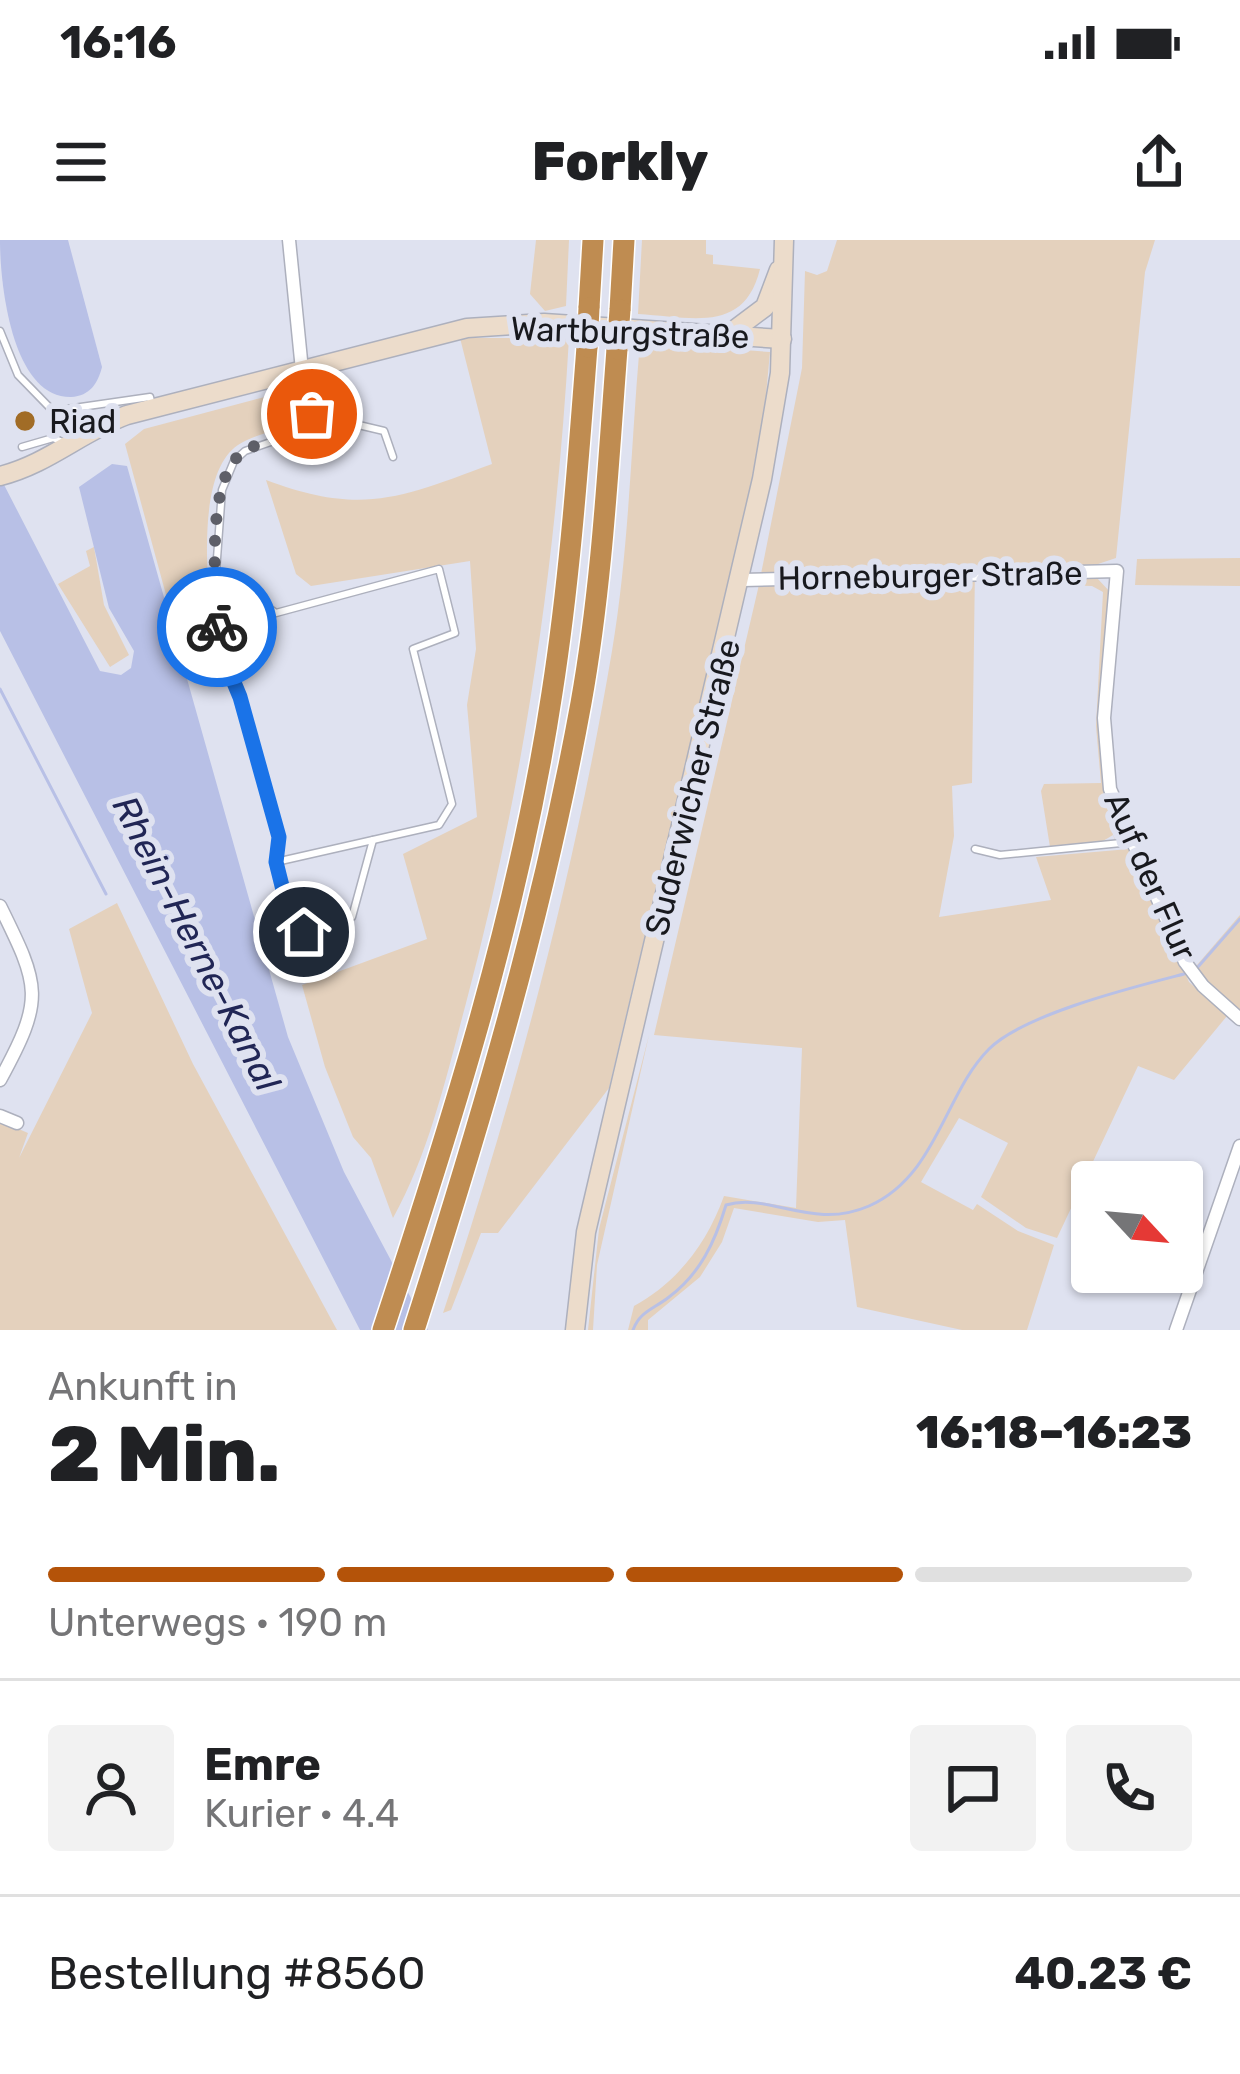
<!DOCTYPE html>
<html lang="de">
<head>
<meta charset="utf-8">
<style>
  body { margin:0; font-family:Rubik,sans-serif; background:#f2f2f2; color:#202124; height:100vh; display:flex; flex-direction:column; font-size:45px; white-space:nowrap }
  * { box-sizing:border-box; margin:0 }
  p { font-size:39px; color:#757577 }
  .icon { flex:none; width:66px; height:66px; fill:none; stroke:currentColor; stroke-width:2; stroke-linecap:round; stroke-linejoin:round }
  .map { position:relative; height:1090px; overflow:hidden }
  .sheet { display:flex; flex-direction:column; background:#fff; flex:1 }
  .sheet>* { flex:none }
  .needle { width:78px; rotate:116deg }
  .buttons { position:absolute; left:1071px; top:921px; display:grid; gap:24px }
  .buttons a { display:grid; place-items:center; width:132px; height:132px; border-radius:12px; background:#fff; box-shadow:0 3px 9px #0004; font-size:60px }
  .pin { position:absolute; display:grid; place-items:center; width:102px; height:102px; color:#fff; margin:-51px; border:6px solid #fff; border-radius:50%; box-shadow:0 3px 12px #0007 }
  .courier { position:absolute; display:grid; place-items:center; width:120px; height:120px; margin:-60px; border:9px solid #1a73e8; border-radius:50%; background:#fff; color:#222; box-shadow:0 3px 15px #0007 }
  .headline em { font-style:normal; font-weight:800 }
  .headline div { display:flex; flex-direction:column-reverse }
  .headline { display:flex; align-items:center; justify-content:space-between; height:204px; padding:0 48px }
  h1 { font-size:78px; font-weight:800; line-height:90px }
  .bar { display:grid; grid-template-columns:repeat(4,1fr); gap:18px 12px; align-content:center; height:144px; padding:0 48px }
  .bar i { height:15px; border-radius:9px; background:#e0e0e0 }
  .bar .current { background:#b45309 }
  .bar p { grid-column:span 4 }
  .line { display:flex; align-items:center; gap:30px; padding:0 48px; border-top:3px solid #e0e0e0 }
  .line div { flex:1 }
  .round { display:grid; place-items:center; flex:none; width:126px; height:126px; border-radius:12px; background:#f2f2f2 }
  .status { display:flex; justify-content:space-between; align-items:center; height:84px; padding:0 60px; background:#fff; direction:ltr }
  .status svg { height:33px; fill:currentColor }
  header { display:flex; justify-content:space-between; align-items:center; height:156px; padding:0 48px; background:#fff; font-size:54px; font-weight:800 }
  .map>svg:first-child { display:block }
  .green { fill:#e4d1bd }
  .water { fill:#b8c0e6 }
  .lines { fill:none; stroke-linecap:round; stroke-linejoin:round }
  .stream { stroke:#b8c0e6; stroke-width:3 }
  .lane-casing { stroke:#adb0bd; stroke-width:9 }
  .street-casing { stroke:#adb0bd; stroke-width:15 }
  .secondary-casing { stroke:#adb0bd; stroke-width:21 }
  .highway-casing { stroke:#fff; stroke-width:24 }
  .lane { stroke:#fff; stroke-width:6 }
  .street { stroke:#fff; stroke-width:12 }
  .secondary { stroke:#ecdccb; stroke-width:18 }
  .highway { stroke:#bf8c51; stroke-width:21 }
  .highway-bridge-casing { stroke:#fff; stroke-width:24; stroke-linecap:butt }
  .highway-bridge { stroke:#bf8c51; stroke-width:21 }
  .done { stroke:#5e5f68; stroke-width:12; stroke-dasharray:0 21.6 }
  .route { stroke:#1a73e8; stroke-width:15 }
  .poi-dot { fill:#a16c26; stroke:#dfe2f0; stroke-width:4.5 }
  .labels { text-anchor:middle; stroke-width:12; stroke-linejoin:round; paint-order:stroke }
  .street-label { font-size:33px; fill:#18191e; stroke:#dfe2f0 }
  .poi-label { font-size:33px; fill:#18191e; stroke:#dfe2f0; text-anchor:start }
  .water-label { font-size:36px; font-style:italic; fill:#212655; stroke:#dfe2f0 }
</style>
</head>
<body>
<div class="status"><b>16:16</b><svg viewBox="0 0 49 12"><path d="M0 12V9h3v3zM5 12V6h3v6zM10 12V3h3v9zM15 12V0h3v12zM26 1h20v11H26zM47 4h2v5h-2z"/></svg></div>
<header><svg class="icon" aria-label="menu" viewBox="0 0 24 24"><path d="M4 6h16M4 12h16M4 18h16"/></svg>Forkly<svg class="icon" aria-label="share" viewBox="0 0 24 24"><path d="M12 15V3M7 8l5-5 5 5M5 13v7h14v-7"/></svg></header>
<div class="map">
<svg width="1240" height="1090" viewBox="0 0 1240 1090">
  <rect width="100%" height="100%" fill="#dfe2f0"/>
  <g class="green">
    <polygon points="536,0 569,0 566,66 545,71 530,54"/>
    <path d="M 642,0 L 706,0 L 706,14 L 713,15 L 713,24 L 760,29 C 744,94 692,77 638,74 Z"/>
    <path d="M 837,0 L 1155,0 L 1145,32 L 1116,318 L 1095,325 L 975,328 L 972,543 L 952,546 L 954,596 L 939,677 L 1051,660 L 1036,617 L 1129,609 L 1189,742 L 1227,776 L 1174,840 L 1138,826 L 1057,998 L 1026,988 L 981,957 L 1008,903 L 959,878 L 921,942 L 973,970 L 977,964 L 1018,991 L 1054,1005 L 1027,1090 L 962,1090 L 857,1067 L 845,980 L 818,982 L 734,968 L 722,1002 L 700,1037 L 648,1080 L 648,1090 L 628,1090 L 634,1066 C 678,1042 707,1003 724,956 L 796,968 L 802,808 L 654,795 L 758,349 L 802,128 L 805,31 L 817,35 L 827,31 Z"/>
    <path d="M 460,98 L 569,98 C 556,324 524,545 466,763 C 447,834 429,914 393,978 L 371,918 L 353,897 L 325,827 L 302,745 L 427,699 L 403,614 L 477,577 L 467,465 L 476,409 L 470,321 L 311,346 L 296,334 L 266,240 C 362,276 400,258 492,224 Z"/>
    <path d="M 640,102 L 770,112 L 762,198 L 609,848 L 498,993 L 481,993 L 451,1070 L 443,1073 C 515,856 574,636 612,411 C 629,310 631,204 640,102 Z"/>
    <path d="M 291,150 L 303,164 L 300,183 C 282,189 255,194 238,205 C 193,235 209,355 213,402 L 181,410 L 125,204 L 144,189 Z"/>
    <polygon points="94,307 104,365 129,415 110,427 58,344 90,326 86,311"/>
    <polygon points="1240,318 1240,346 1135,345 1137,319"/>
    <polygon points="1020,338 1097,338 1110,352 1101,477 1124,592 1116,602 1113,595 1103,601 1050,607 1041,551 1044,544 1101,543 1096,486 1103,352 1092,346 1018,344"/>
    <polygon points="117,663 193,824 337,1090 0,1090 0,881 28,893 19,918 92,773 69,689"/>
    <polygon points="1240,675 1240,770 1198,733 1197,725"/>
    <polygon points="649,795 597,1025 593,1090 588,1090 599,989"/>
  </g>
  <g class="water">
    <path d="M 0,0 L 68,0 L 102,127 C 98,143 90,156 71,157 C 12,158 0,45 0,0 Z"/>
    <polygon points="112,224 127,226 288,797 344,932 428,1090 360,1090 0,391 0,237 100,431 121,435 131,428 134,411 109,368 79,247"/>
  </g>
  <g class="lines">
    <g class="stream">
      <polyline points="0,449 106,654"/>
      <polyline points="1197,728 1240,679"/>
      <path d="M 633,1090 C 640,1071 654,1069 669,1057 C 700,1034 715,1002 726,965 C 769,952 812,991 869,966 C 937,936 944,854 989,809 C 1024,774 1134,747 1184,734"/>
    </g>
    <defs>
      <g id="lane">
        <polyline points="0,91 18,135 53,171 150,157 152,166"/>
        <polyline points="312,174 384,191 393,217"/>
        <polyline points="22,207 53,198 65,203"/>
        <polyline points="216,336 217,404 240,457 279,597 276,622 292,686 304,692 352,677 373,600"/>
        <polyline points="975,609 1000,615 1131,602"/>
        <polyline points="276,622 439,585 452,564 413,409 455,393 439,329 276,373 216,332 222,250 234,221 245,211 305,190 312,174 302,133"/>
      </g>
      <g id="street">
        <polyline points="289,0 302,130"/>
        <polyline points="742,340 1117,331 1104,478 1110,549 1185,722 1203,746 1240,779"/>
        <path d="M 0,666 C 40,747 45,758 0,840"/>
        <polyline points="0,876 17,883"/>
        <polyline points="1176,1090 1240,906"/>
      </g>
      <g id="secondary">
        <polyline points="733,91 765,67 779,30"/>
        <path d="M 0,236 C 48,224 81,192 127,175 L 467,88 L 544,83 L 782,99"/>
        <polyline points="575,1090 586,992 762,239 780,133 784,0"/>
      </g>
      <g id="highway">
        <polyline points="589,68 593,0"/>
        <polyline points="620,70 624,0"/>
        <path d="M 383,1090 C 452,881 519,671 552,453 C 570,338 578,223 587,107"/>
        <path d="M 414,1090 C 480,883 542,678 581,463 C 602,346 608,227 617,109"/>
      </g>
    </defs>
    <use href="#lane" class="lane-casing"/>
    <use href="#street" class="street-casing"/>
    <use href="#secondary" class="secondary-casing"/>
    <use href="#highway" class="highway-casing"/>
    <use href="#lane" class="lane"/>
    <use href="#street" class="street"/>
    <use href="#secondary" class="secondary"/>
    <use href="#highway" class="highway"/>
    <defs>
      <g id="highway-bridge">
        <polyline points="587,107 589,68"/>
        <polyline points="617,109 620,70"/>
      </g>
    </defs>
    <use href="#highway-bridge" class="highway-bridge-casing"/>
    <use href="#highway-bridge" class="highway-bridge"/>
  </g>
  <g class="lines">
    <path class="done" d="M 217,387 C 216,346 205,240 242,213 C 259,201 285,197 304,190 L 312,174"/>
    <polyline class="route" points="217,387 218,404 240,457 279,597 276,622 292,686 304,692"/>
  </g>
  <circle class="poi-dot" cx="25" cy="181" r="12"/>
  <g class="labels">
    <g class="street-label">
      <text transform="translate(630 92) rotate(2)" y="12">Wartburgstraße</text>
      <text transform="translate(930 335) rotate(-1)" y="12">Horneburger Straße</text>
      <text transform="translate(692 547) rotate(-76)" y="12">Suderwicher Straße</text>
      <text transform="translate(1151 636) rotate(66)" y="12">Auf der Flur</text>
    </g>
    <g class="poi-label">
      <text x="49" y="193">Riad</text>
    </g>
    <g class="water-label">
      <text transform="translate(197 703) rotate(63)" y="13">Rhein-Herne-Kanal</text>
    </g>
  </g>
</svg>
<div class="buttons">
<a><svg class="needle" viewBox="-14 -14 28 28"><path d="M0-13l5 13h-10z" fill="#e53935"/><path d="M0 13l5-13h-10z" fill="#757577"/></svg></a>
</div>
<div class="pin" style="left:312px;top:174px;background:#ea580c"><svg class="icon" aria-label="bag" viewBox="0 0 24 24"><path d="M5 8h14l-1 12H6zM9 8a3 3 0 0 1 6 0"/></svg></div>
<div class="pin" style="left:304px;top:692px;background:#1f2937"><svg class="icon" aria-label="home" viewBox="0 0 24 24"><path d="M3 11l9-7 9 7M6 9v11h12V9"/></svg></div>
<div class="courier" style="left:217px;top:387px"><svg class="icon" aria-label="bike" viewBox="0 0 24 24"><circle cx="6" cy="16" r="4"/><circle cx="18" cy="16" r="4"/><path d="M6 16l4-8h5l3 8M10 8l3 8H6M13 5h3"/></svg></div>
</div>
<section class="sheet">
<div class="headline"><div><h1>2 Min.</h1><p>Ankunft in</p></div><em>16:18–16:23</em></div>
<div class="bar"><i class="current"></i><i class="current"></i><i class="current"></i><i></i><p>Unterwegs · 190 m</p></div>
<div class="line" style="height:216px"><a class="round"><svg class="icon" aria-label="person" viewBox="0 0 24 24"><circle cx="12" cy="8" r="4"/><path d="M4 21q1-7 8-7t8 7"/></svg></a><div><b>Emre</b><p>Kurier · 4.4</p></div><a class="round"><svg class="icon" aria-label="chat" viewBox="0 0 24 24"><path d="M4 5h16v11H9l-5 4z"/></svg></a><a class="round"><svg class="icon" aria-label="phone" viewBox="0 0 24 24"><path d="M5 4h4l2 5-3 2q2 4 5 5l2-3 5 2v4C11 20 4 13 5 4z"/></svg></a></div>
<div class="line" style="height:156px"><div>Bestellung #8560</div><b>40.23 €</b></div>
</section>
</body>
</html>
